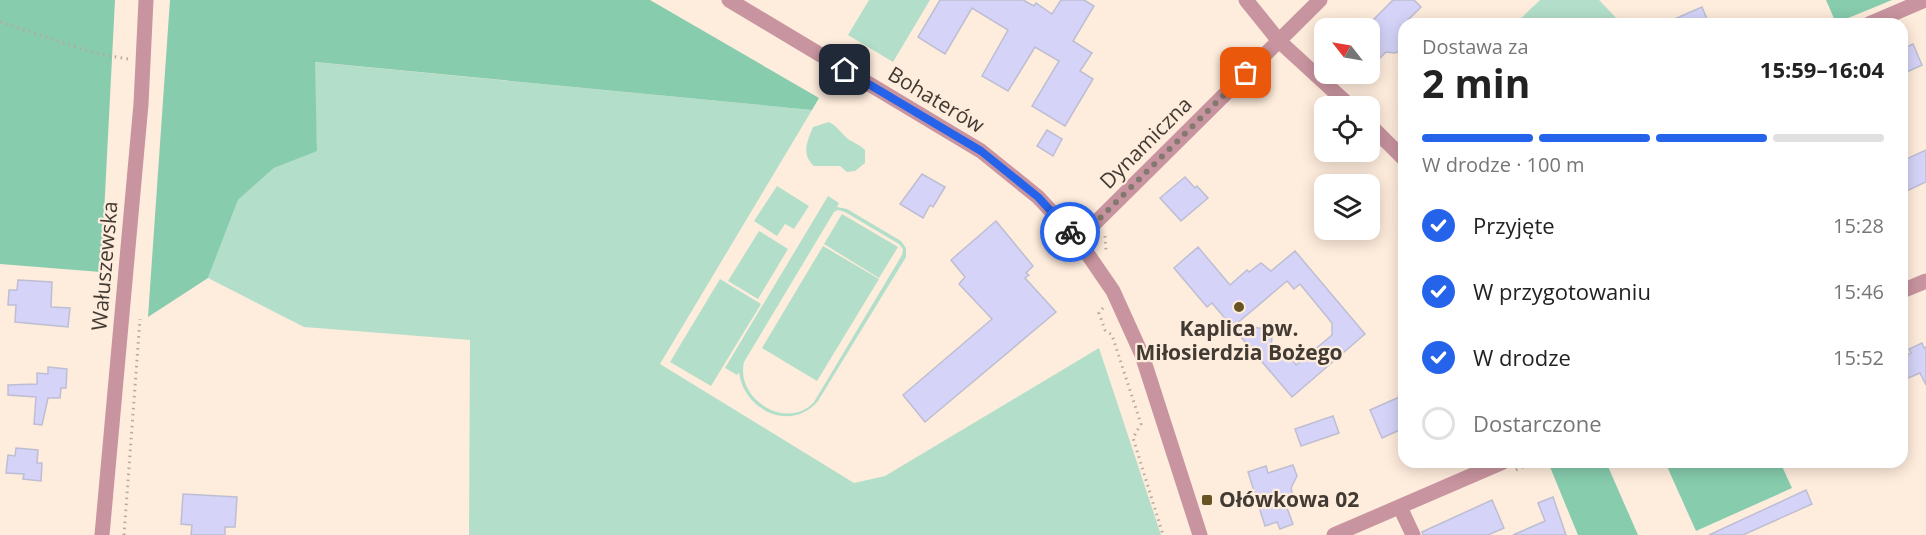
<!DOCTYPE html>
<html lang="pl">
<head>
<meta charset="utf-8">
<style>
  body { margin:0; font-family:"Open Sans",sans-serif; background:#f2f2f2; color:#222; height:100vh; display:flex; flex-direction:column; font-size:22px; white-space:nowrap }
  * { box-sizing:border-box; margin:0 }
  p { font-size:20px; color:#767676 }
  .icon { flex:none; width:33px; height:33px; fill:none; stroke:currentColor; stroke-width:2; stroke-linecap:round; stroke-linejoin:round }
  .map { position:relative; flex:1; overflow:hidden }
  .sheet { position:absolute; left:1398px; top:18px; width:510px; height:450px; display:flex; flex-direction:column; background:#fff; border-radius:18px; box-shadow:0 3px 15px #0003 }
  .sheet>* { flex:none }
  .needle { width:39px; rotate:301deg }
  .tools { position:absolute; left:1314px; top:18px; display:grid; gap:12px }
  .tools a { display:grid; place-items:center; width:66px; height:66px; border-radius:12px; background:#fff; box-shadow:0 3px 15px #0003; font-size:30px }
  .pin { position:absolute; display:grid; place-items:center; width:51px; height:51px; color:#fff; margin:-26px; border-radius:12px; box-shadow:0 3px 9px #0006 }
  .courier { position:absolute; display:grid; place-items:center; width:60px; height:60px; margin:-30px; border:4px solid #2563eb; border-radius:50%; background:#fff; color:#222; box-shadow:0 2px 8px #0007 }
  .headline em { font-style:normal; font-weight:700 }
  .headline div { display:flex; flex-direction:column-reverse }
  .headline { display:flex; align-items:center; justify-content:space-between; height:102px; padding:0 24px }
  h1 { font-size:39px; font-weight:700; line-height:45px }
  .bar { display:grid; grid-template-columns:repeat(4,1fr); gap:9px 6px; align-content:center; height:72px; padding:0 24px }
  .bar i { height:8px; border-radius:4px; background:#e0e0e0 }
  .bar .selected { background:#2563eb }
  .bar p { grid-column:span 4 }
  ol { padding:0 24px; list-style:none }
  li { display:flex; align-items:center; gap:18px; height:66px }
  li p { margin-inline-start:auto }
  li .icon { padding:6px; border-radius:50%; background:#2563eb; color:#fff; stroke-width:4 }
  li:last-child { color:#767676 }
  li i { width:33px; height:33px; border:3px solid #e0e0e0; border-radius:50% }
  .map>svg:first-child { display:block }
  .green { fill:#b3dfca; fill-rule:evenodd }
  .forest { fill:#86ccad }
  .building { fill:#d5d3f8; stroke:#bebed3; stroke-width:1.5; fill-rule:evenodd }
  .lines { fill:none; stroke-linecap:round; stroke-linejoin:round }
  .path { stroke:#b7a99d; stroke-width:3; stroke-dasharray:1.5 4.5; stroke-linecap:butt }
  .minor { stroke:#c8949f; stroke-width:15 }
  .done { stroke:#84796f; stroke-width:6; stroke-dasharray:0 10.8 }
  .route { stroke:#2563eb; stroke-width:8 }
  .poi-dot { fill:#665422; stroke:#feecdc; stroke-width:2 }
  .labels { text-anchor:middle; stroke-width:4.5; stroke-linejoin:round; paint-order:stroke }
  .street-label { font-size:21px; fill:#423b34; stroke:#feecdc }
  .poi-label { font-size:21px; font-weight:bold; fill:#423b34; stroke:#feecdc }
</style>
</head>
<body>
<div class="map">
<svg width="1926" height="535" viewBox="0 0 1926 535">
  <rect width="100%" height="100%" fill="#feecdc"/>
  <g class="green">
    <polygon points="869,0 930,0 893,62 848,35"/>
    <polygon points="1540,0 1599,0 1622,24 1515,24"/>
    <polygon points="314,62 812,110 660,364 854,483 885,476 1099,348 1161,535 469,535 470,340 304,327 208,278 238,200 274,168 317,150"/>
    <path d="M 829,122 C 837,126 841,133 848,139 C 854,143 859,144 865,150 L 865,163 L 855,171 L 847,172 L 840,166 L 814,166 C 801,154 807,142 813,127 Z"/>
    <polygon points="777,186 809,206 794,229 785,224 777,236 754,221"/>
    <path d="M 828,196 L 839,203 L 837,207 L 847,209 L 901,241 L 906,248 L 906,257 L 818,401 C 791,433 743,410 739,372 L 737,375 L 725,368 ZM 838,210 L 845,212 L 899,244 L 903,249 L 902,255 L 814,402 C 788,431 735,400 744,362 L 834,212 Z"/>
    <polygon points="842,214 898,247 879,278 824,244"/>
    <polygon points="759,231 788,249 758,299 728,281"/>
    <polygon points="823,246 879,279 817,381 762,348"/>
    <polygon points="720,279 761,304 711,386 670,362"/>
  </g>
  <g class="forest">
    <polygon points="0,0 115,0 101,272 0,264"/>
    <polygon points="170,0 650,0 819,98 812,110 315,62 317,151 274,168 238,200 208,278 148,317"/>
    <polygon points="1826,0 1892,0 1836,23"/>
    <polygon points="1548,462 1606,462 1638,535 1578,535"/>
    <polygon points="1665,462 1780,462 1792,488 1696,531"/>
  </g>
  <g class="building">
    <polygon points="940,0 1023,0 1034,6 1036,3 1052,14 1061,0 1084,0 1094,6 1073,41 1092,53 1080,71 1093,79 1065,126 1032,106 1059,61 1035,47 1008,91 982,76 1008,30 972,8 945,54 918,37"/>
    <polygon points="1393,0 1414,0 1421,7 1404,24 1404,34 1400,38 1402,44 1400,51 1395,53 1386,52 1380,58 1370,47 1370,28 1365,28"/>
    <polygon points="1702,7 1709,24 1663,24"/>
    <polygon points="1913,44 1922,65 1902,74 1902,49"/>
    <polygon points="1047,130 1062,139 1053,156 1037,146"/>
    <polygon points="1926,150 1926,182 1902,193 1902,161"/>
    <polygon points="922,174 945,187 933,207 930,205 923,218 900,204"/>
    <polygon points="1185,177 1195,188 1197,186 1208,198 1181,221 1160,198"/>
    <polygon points="996,221 1033,266 1026,273 1029,275 1025,278 1056,312 925,422 903,395 992,319 959,284 965,277 951,260"/>
    <path d="M 1198,247 L 1230,285 L 1247,270 L 1249,272 L 1261,263 L 1271,271 L 1295,251 L 1365,334 L 1292,397 L 1212,303 L 1207,307 L 1174,268 ZM 1287,281 L 1294,289 L 1300,284 L 1332,323 L 1332,335 L 1296,365 L 1284,350 L 1271,349 L 1272,337 L 1266,329 L 1235,325 Z"/>
    <polygon points="18,280 52,282 51,307 70,308 68,327 15,322 16,305 8,305 9,290 17,290"/>
    <polygon points="1922,343 1924,348 1926,347 1926,385 1920,373 1908,378 1902,364 1902,357 1911,353 1909,349"/>
    <polygon points="48,367 67,369 66,388 61,388 60,398 48,398 42,425 34,424 36,397 8,395 8,385 37,384 37,373 48,374"/>
    <polygon points="1404,395 1404,428 1382,438 1370,410"/>
    <polygon points="1333,416 1339,433 1301,446 1295,429"/>
    <polygon points="16,448 38,450 37,463 42,463 41,481 23,479 24,474 6,473 8,455 15,456"/>
    <polygon points="1293,465 1297,476 1291,488 1293,497 1284,500 1293,524 1280,529 1277,522 1265,526 1248,472 1266,466 1268,473"/>
    <polygon points="1806,490 1812,504 1743,535 1709,535"/>
    <polygon points="183,494 237,497 235,527 225,527 225,535 191,535 192,525 181,524"/>
    <polygon points="1553,497 1566,535 1513,535 1545,521 1538,503"/>
    <polygon points="1492,500 1504,528 1488,535 1423,535 1422,532"/>
  </g>
  <g class="lines">
    <g class="path">
      <polyline points="0,22 94,53 128,59"/>
      <polyline points="1073,209 1079,210 1087,209"/>
      <polyline points="1105,236 1106,250"/>
      <polyline points="1103,308 1099,313 1105,330 1112,335 1141,424 1133,438 1163,535"/>
      <polyline points="1516,470 1535,462"/>
      <polyline points="124,535 140,319"/>
    </g>
    <g class="minor">
      <polyline points="729,0 981,151 1038,197 1078,240 1113,291 1142,355 1200,535"/>
      <polyline points="1246,0 1279,41 1350,106"/>
      <polyline points="1869,24 1925,0"/>
      <polyline points="1370,125 1404,159"/>
      <polyline points="1078,240 1320,0"/>
      <polyline points="1902,291 1926,281"/>
      <polyline points="1400,507 1413,535"/>
      <polyline points="102,535 141,104 146,0"/>
      <polyline points="1334,535 1503,462"/>
    </g>
  </g>
  <g class="lines">
    <polyline class="done" points="1070,232 1078,240 1246,73"/>
    <polyline class="route" points="845,70 981,151 1038,197 1070,232"/>
  </g>
  <g class="poi-dot">
    <circle cx="1239" cy="307" r="6"/>
    <rect x="1201" y="494" width="12" height="12" rx="3"/>
  </g>
  <g class="labels">
    <g class="street-label">
      <text transform="translate(936 100) rotate(31)" y="7">Bohaterów</text>
      <text transform="translate(1146 143) rotate(-45)" y="7">Dynamiczna</text>
      <text transform="translate(105 266) rotate(-85)" y="7">Wałuszewska</text>
    </g>
    <g class="poi-label">
      <text x="1239" y="336">Kaplica pw.<tspan x="1239" dy="24">Miłosierdzia Bożego</tspan></text>
      <text x="1219" y="507" text-anchor="start">Ołówkowa 02</text>
    </g>
  </g>
</svg>
<div class="tools">
<a><svg class="needle" viewBox="-14 -14 28 28"><path d="M0-13l5 13h-10z" fill="#e53935"/><path d="M0 13l5-13h-10z" fill="#767676"/></svg></a>
<a><svg class="icon" aria-label="locate" viewBox="0 0 24 24"><circle cx="12" cy="12" r="6"/><path d="M12 2v4M12 18v4M2 12h4M18 12h4"/></svg></a>
<a><svg class="icon" aria-label="layers" viewBox="0 0 24 24"><path d="M12 4l9 5-9 5-9-5zM3 14l9 5 9-5"/></svg></a>
</div>
<div class="pin" style="left:1246px;top:73px;background:#ea580c"><svg class="icon" aria-label="bag" viewBox="0 0 24 24"><path d="M5 8h14l-1 12H6zM9 8a3 3 0 0 1 6 0"/></svg></div>
<div class="pin" style="left:845px;top:70px;background:#1f2937"><svg class="icon" aria-label="home" viewBox="0 0 24 24"><path d="M3 11l9-7 9 7M6 9v11h12V9"/></svg></div>
<div class="courier" style="left:1070px;top:232px"><svg class="icon" aria-label="bike" viewBox="0 0 24 24"><circle cx="6" cy="16" r="4"/><circle cx="18" cy="16" r="4"/><path d="M6 16l4-8h5l3 8M10 8l3 8H6M13 5h3"/></svg></div>
<section class="sheet">
<div class="headline"><div><h1>2 min</h1><p>Dostawa za</p></div><em>15:59–16:04</em></div>
<div class="bar"><i class="selected"></i><i class="selected"></i><i class="selected"></i><i></i><p>W drodze · 100 m</p></div>
<ol>
<li><svg class="icon" aria-label="check" viewBox="0 0 24 24"><path d="M5 12l5 5 9-10"/></svg>Przyjęte<p>15:28</p></li>
<li><svg class="icon" aria-label="check" viewBox="0 0 24 24"><path d="M5 12l5 5 9-10"/></svg>W przygotowaniu<p>15:46</p></li>
<li><svg class="icon" aria-label="check" viewBox="0 0 24 24"><path d="M5 12l5 5 9-10"/></svg>W drodze<p>15:52</p></li>
<li><i></i>Dostarczone</li>
</ol>
</section>
</div>
</body>
</html>
